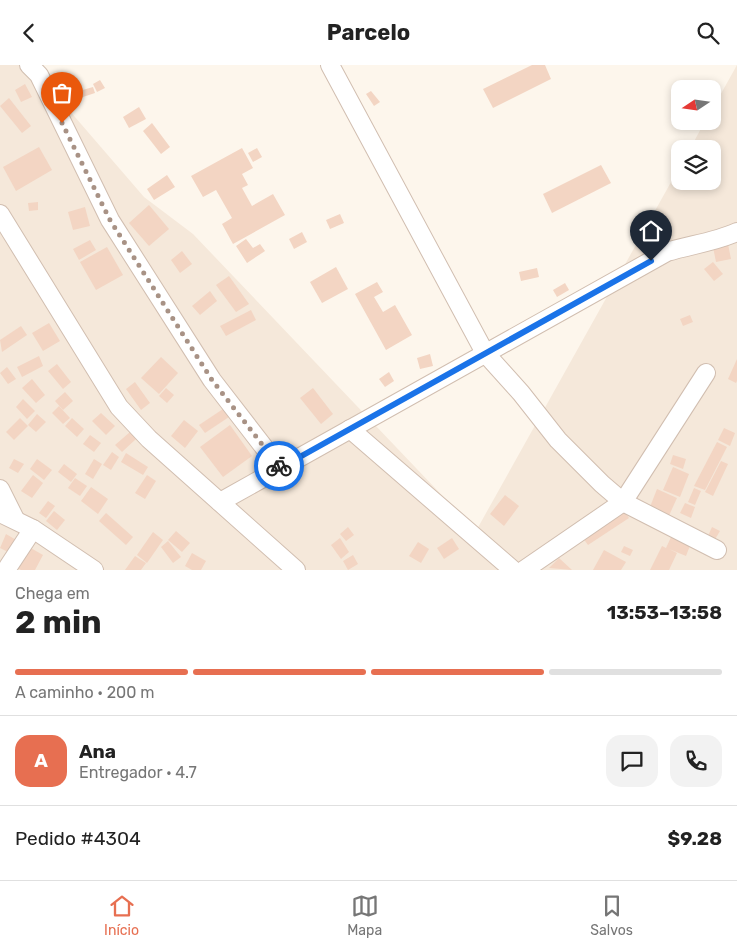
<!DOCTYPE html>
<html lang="pt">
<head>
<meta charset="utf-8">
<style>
  body { margin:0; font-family:Rubik,sans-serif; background:#f2f2f2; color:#222; height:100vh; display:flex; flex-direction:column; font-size:19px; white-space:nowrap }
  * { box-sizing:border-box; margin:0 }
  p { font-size:16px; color:#767676 }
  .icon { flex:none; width:28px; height:28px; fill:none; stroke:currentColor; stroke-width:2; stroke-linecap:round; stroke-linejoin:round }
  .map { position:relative; height:505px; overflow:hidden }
  .sheet { display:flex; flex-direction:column; background:#fff; flex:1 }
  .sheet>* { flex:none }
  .needle { width:32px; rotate:257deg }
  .controls { position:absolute; left:671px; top:15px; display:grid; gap:10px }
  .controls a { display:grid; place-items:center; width:50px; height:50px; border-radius:10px; background:#fff; box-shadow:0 2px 8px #0003; font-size:25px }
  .pin { position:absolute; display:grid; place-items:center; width:42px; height:42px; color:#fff; margin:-51px -21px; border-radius:50% 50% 50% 0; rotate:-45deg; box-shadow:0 0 5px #0007 }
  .pin .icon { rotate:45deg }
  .courier { position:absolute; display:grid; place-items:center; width:50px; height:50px; margin:-25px; border:4px solid #1a73e8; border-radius:50%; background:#fff; color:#222; box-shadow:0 1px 6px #0007 }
  .head em { font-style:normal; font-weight:700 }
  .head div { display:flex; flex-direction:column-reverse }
  .head { display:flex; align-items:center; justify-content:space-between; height:85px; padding:0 15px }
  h1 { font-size:32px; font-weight:700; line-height:38px }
  .bar { display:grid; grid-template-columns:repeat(4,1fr); gap:8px 5px; align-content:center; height:60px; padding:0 15px }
  .bar i { height:6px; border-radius:4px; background:#e0e0e0 }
  .bar .current { background:#e76f51 }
  .bar p { grid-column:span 4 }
  .line { display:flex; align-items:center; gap:12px; padding:0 15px; border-top:1px solid #e0e0e0 }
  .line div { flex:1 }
  .round { display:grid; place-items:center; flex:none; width:52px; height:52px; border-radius:15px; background:#f2f2f2 }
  header { display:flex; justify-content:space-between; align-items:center; height:65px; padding:0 15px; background:#fff; font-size:22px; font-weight:700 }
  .tab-bar { display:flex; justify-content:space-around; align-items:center; height:70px; border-top:1px solid #e0e0e0; background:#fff; font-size:14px; color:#767676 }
  .tab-bar a { display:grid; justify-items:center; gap:2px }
  .tab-bar .current { color:#e76f51 }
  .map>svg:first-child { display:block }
  .residential { fill:#f5e8da }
  .building { fill:#f3d5c3 }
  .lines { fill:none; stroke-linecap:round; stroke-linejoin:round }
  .minor-casing { stroke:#d1beb0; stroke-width:20 }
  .minor { stroke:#fff; stroke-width:18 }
  .done { stroke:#a89285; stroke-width:5; stroke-dasharray:0 9 }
  .route { stroke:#1a73e8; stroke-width:6 }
</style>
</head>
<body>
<header><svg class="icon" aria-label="back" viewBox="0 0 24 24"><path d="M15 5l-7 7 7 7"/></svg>Parcelo<svg class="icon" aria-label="search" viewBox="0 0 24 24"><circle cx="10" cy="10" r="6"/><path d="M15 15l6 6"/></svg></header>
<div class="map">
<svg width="737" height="505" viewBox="0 0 737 505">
  <rect width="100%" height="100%" fill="#fdf6ec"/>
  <polygon class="residential" points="0,0 38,0 56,30 144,132 193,169 476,466 680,101 680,116 712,116 712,84 690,84 705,56 712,56 713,43 737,0 737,505 0,505"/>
  <g class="building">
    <polygon points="532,0 545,0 551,14 493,43 483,24"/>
    <polygon points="100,15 105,23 97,27 93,19"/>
    <polygon points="25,19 32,32 21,37 15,25"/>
    <polygon points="93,22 95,28 71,36 69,29"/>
    <polygon points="371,26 380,37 374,41 366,29"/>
    <polygon points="9,33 31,61 22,68 0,41"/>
    <polygon points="139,42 146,54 129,63 123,52"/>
    <polygon points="152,58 170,82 161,89 143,66"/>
    <polygon points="39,82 52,105 16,126 3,102"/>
    <polygon points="242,83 253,103 242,109 248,120 242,123 252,141 273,129 285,150 233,179 222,159 232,153 216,125 203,132 191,111"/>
    <polygon points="257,83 262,92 253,97 248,88"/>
    <polygon points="601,100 611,118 552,148 543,129"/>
    <polygon points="167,110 175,122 154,135 147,124"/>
    <polygon points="38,137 38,145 29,146 28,138"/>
    <polygon points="149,140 169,164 149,181 129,158"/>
    <polygon points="85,142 90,161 73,165 68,147"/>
    <polygon points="340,149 344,158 330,164 326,155"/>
    <polygon points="302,167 307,177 294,184 289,174"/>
    <polygon points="246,174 253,183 260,179 265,186 247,198 236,181"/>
    <polygon points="90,175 96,185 79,195 73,184"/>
    <polygon points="728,179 731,194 716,197 713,182"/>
    <polygon points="107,182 123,210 96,225 80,197"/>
    <polygon points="182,186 192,199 180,208 171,195"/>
    <polygon points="713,197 723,209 714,216 704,204"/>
    <polygon points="336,202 348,224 322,238 310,217"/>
    <polygon points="537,203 539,212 521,216 519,207"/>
    <polygon points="229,211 249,239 236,247 216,220"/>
    <polygon points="377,217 383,227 374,232 383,247 395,240 412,270 386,285 355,229"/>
    <polygon points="565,218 569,225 557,232 553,225"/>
    <polygon points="210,226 217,236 200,250 192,241"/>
    <polygon points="251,245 256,255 226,271 220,261"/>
    <polygon points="690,250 693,257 683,261 680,254"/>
    <polygon points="49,258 60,276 43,286 32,268"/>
    <polygon points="21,261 27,270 2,287 0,275"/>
    <polygon points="430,289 433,301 420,304 417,293"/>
    <polygon points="39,291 43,301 22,312 17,302"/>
    <polygon points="161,292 178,308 159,329 141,313"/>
    <polygon points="737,294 737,316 736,318 728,314"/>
    <polygon points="57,299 71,317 63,324 48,306"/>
    <polygon points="7,302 16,314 8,319 0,308"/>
    <polygon points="389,307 394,316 385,322 379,314"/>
    <polygon points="32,314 45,330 36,338 22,323"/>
    <polygon points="135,317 150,338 141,345 126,324"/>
    <polygon points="166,323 174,330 167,338 159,331"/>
    <polygon points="313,323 333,349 321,359 300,333"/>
    <polygon points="65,327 73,336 63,345 55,336"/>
    <polygon points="23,334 35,346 27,354 16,342"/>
    <polygon points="59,341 70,353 63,359 52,348"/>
    <polygon points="223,344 229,352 205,368 199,360"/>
    <polygon points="101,348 115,361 106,370 92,356"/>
    <polygon points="37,349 46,357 36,367 28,360"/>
    <polygon points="20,353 28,361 14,375 6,367"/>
    <polygon points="72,353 84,364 77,372 65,361"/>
    <polygon points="184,355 198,366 185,383 171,371"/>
    <polygon points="230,360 252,391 223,412 200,382"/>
    <polygon points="724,363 735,368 730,381 718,375"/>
    <polygon points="130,367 136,374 122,387 115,380"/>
    <polygon points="90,370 101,378 94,387 83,379"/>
    <polygon points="717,377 727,382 705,425 694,421"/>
    <polygon points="112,387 119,392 111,405 103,400"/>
    <polygon points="126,388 148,402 143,410 121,397"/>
    <polygon points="673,390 686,394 683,404 670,399"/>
    <polygon points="14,394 24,399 18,408 9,403"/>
    <polygon points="37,394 52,405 44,415 30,404"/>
    <polygon points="94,394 102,399 93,414 85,409"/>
    <polygon points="721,396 728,399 713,431 705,427"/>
    <polygon points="64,399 77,409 71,417 58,407"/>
    <polygon points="673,402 689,409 680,432 663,425"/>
    <polygon points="33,410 43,418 32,433 21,426"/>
    <polygon points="147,410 156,416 145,434 135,428"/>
    <polygon points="75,413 87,421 80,431 68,423"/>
    <polygon points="91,422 108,434 98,449 81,436"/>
    <polygon points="694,423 701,426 695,440 688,437"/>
    <polygon points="657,424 677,433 667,455 648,447"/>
    <polygon points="505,430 519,441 504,461 490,449"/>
    <polygon points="48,436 55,441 46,453 39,448"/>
    <polygon points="685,438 695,442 691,453 680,448"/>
    <polygon points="621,441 629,453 588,480 580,469"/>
    <polygon points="54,446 65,455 57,465 46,456"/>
    <polygon points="106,448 133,472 126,480 99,456"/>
    <polygon points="348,462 354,470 346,476 340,469"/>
    <polygon points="712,462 720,466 714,476 707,473"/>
    <polygon points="176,466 190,478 182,487 168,475"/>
    <polygon points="153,467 163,475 147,498 137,490"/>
    <polygon points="6,469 18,476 12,489 0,483"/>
    <polygon points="672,470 691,478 686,491 669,484 677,488 669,505 650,505 662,481 666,483"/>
    <polygon points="340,473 349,487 341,494 331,480"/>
    <polygon points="452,473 459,484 444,494 437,483"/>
    <polygon points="168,476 181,492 173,498 161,482"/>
    <polygon points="418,477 429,484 421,498 409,491"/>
    <polygon points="624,481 633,485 630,491 621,487"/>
    <polygon points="29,482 43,490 35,505 21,505 16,502"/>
    <polygon points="604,485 626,497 621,505 593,505"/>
    <polygon points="192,488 206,496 201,505 192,505 185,501"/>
    <polygon points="353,490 358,499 348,505 343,496"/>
    <polygon points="135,491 146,498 141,505 125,505"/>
    <polygon points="559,493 572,505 549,503"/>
  </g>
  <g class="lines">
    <defs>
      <g id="minor">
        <polyline points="29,0 39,10 110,155 212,315 280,403"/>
        <polyline points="330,0 485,288 521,328 558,375 602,419 623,437 717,485"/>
        <polyline points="0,149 119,342 149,374 296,505"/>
        <polyline points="350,364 513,505"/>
        <polyline points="0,424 15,454"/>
        <path d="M 220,437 L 667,187 C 690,180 715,177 737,167"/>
        <polyline points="0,448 33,464 94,505"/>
        <polyline points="6,505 33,464"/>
        <polyline points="524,505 623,437 706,308"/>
      </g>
    </defs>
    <use href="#minor" class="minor-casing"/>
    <use href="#minor" class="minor"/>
  </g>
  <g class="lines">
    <polyline class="done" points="62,58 110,155 212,315 279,401"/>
    <polyline class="route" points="279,401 280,403 651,196"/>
  </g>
</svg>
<div class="controls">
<a><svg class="needle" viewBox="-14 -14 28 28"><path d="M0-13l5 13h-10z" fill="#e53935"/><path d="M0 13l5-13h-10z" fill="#767676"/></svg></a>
<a><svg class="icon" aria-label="layers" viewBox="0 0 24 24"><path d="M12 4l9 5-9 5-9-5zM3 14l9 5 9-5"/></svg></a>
</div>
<div class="pin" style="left:62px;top:58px;background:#ea580c"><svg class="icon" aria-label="bag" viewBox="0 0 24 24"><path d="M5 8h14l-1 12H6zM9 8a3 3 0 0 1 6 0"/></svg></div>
<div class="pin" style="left:651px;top:196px;background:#1f2937"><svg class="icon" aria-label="home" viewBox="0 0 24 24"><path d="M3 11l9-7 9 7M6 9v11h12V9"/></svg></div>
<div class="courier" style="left:279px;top:401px"><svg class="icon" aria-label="bike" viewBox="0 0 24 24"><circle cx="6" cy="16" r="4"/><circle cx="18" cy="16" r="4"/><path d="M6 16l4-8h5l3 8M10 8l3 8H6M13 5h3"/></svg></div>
</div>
<section class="sheet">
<div class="head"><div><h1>2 min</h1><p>Chega em</p></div><em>13:53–13:58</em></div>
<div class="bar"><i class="current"></i><i class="current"></i><i class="current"></i><i></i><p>A caminho · 200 m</p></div>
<div class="line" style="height:90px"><b class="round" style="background:#e76f51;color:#fff">A</b><div><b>Ana</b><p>Entregador · 4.7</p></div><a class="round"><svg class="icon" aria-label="chat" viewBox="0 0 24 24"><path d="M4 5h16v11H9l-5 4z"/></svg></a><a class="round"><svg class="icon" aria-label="phone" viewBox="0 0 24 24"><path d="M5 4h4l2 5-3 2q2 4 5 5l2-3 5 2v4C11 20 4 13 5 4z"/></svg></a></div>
<div class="line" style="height:65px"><div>Pedido #4304</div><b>$9.28</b></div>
</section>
<nav class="tab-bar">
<a class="current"><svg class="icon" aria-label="home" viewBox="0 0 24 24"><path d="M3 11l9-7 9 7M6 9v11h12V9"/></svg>Início</a>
<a><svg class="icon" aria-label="map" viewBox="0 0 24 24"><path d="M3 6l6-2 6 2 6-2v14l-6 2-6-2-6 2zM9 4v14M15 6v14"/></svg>Mapa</a>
<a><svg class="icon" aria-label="saved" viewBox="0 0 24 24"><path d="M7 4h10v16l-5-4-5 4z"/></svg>Salvos</a>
</nav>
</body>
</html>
